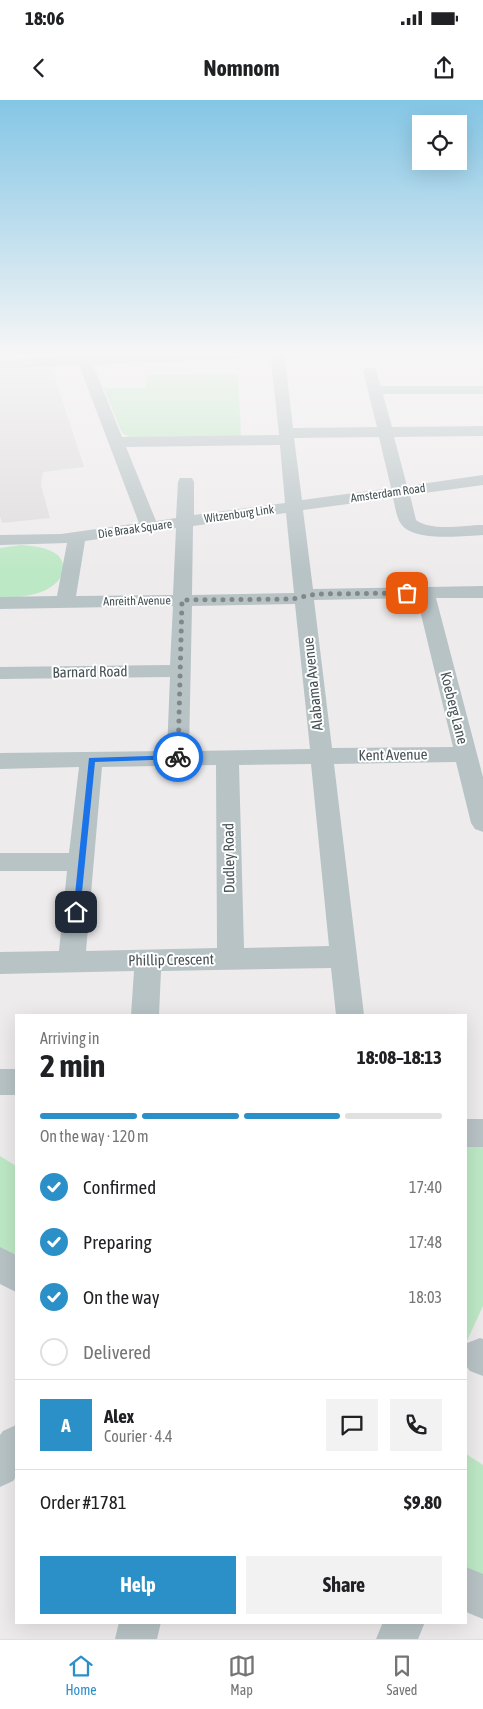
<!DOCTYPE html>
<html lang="en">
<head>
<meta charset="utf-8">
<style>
  body { margin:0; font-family:"Asap Condensed",sans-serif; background:#f2f2f2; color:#202124; height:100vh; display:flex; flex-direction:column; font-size:19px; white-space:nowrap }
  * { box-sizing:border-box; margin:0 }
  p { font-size:16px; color:#757577 }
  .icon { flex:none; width:28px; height:28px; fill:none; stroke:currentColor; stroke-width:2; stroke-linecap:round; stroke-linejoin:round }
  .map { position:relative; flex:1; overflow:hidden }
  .details { position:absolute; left:15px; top:914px; width:452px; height:610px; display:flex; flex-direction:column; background:#fff; border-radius:0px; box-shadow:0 5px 20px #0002 }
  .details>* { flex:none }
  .buttons { position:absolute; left:412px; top:15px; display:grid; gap:10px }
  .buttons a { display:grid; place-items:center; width:55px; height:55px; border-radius:0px; background:#fff; box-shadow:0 5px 20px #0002; font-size:25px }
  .pin { position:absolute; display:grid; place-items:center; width:42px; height:42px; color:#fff; margin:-21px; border-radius:10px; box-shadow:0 2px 8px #0006 }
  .courier { position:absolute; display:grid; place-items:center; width:50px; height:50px; margin:-25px; border:4px solid #1a73e8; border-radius:50%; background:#fff; color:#222; box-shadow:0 1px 6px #0007 }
  .summary em { font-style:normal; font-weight:700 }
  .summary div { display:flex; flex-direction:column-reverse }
  .summary { display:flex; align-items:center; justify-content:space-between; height:85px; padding:0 25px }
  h1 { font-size:32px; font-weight:700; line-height:38px }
  .bar { display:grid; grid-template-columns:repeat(4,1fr); gap:8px 5px; align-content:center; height:60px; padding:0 25px }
  .bar i { height:6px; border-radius:4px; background:#e0e0e0 }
  .bar .active { background:#2c90c8 }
  .bar p { grid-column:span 4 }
  .line { display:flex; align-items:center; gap:12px; padding:0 25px; border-top:1px solid #e0e0e0 }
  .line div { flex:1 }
  .round { display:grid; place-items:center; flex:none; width:52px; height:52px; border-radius:0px; background:#f2f2f2 }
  ol { padding:0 25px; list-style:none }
  li { display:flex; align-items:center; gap:15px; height:55px }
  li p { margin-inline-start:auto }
  li .icon { padding:5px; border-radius:50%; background:#2c90c8; color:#fff; stroke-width:4 }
  li:last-child { color:#757577 }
  li i { width:28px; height:28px; border:2px solid #e0e0e0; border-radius:50% }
  .action { display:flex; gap:10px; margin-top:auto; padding:10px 25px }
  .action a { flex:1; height:58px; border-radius:0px; background:#2c90c8; color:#fff; font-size:20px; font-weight:700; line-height:58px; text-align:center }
  .action a+a { background:#f2f2f2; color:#202124 }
  .status { display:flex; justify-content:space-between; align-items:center; height:35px; padding:0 25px; background:#fff; direction:ltr }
  .status svg { height:14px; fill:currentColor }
  header { display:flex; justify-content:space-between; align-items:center; height:65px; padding:0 25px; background:#fff; font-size:22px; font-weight:700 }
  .dock { display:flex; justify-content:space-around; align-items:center; height:70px; border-top:1px solid #e0e0e0; background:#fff; font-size:14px; color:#757577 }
  .dock a { display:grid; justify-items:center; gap:2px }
  .dock .active { color:#2c90c8 }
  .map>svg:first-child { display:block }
  .education { fill:#dfdddd }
  .green { fill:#bde8c5 }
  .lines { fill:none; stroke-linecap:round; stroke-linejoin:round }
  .minor { fill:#b8c3c6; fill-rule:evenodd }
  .route { fill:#1a73e8 }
  .done { stroke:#81888a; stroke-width:5; stroke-dasharray:0 9 }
  .labels { text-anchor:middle; stroke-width:4; stroke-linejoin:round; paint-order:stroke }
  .far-street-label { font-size:12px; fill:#465256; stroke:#fff }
  .street-label { font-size:15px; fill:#465256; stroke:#fff }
</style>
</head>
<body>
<div class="status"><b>18:06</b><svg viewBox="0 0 49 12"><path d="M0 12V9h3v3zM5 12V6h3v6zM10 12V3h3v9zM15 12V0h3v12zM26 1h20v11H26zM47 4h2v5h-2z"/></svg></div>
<header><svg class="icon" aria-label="back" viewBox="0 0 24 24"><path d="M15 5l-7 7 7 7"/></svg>Nomnom<svg class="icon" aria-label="share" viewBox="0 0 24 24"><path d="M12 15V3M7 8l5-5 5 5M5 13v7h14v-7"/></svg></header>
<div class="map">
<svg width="483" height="1539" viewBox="0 0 483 1539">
  <rect width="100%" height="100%" fill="#eeebec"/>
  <polygon class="education" points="51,266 84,367 43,372 41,385 50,418 2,423 0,416 0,268"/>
  <g class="green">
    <polygon points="238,274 241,336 129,337 122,333 103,286 108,288 146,288 147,275"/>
    <path d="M 21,445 C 36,446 66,449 63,470 C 62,479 55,485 46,490 C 31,497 16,497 0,498 L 0,448 Z"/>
    <polygon points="483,1044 483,1206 466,1243 466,1045"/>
    <polygon points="0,1056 16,1066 16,1160 0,1149"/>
    <polygon points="466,1354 483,1365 483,1480 466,1469"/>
  </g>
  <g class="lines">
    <g class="minor">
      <path d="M 244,255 L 237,259 L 93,265 L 122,337 L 279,335 L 271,260 L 266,255 L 282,255 L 285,259 L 293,328 L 377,327 L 363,271 L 365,268 L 375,268 L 381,286 L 483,286 L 483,294 L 383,294 L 392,327 L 483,326 L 483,336 L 394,337 L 407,386 L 483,375 L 483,385 L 410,395 L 416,420 C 433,432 463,425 483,425 L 483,435 C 464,436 413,442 401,424 C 396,417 395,405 393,398 L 303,410 L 313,489 L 483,486 L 483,498 L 436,498 L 483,677 L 483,732 L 475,729 L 471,723 L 456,662 L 334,664 L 364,915 L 336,915 L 331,868 L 161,871 L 159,915 L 131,915 L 134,871 L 0,874 L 0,852 L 59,851 L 67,771 L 0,771 L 0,753 L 69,753 L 79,667 L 0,669 L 0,653 L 167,651 L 170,577 L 0,579 L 0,567 L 170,565 L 173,506 L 0,509 L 0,497 L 57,496 L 67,443 L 0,445 L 0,435 L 61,434 L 139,423 L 79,265 L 0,268 L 0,260 L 84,256 ZM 379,337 L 391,388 L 302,400 L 294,338 ZM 280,345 L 285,403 L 194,415 L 194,382 L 192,378 L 180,378 L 178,382 L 176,418 L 156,421 L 126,347 ZM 286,413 L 294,493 L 192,495 L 193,426 ZM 176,428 L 173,495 L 76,496 L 85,441 ZM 417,498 L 453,647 L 332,648 L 314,500 ZM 295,504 L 310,649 L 189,651 L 192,506 ZM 311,664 L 329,846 L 244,848 L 239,665 ZM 216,665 L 217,848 L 86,851 L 102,667 Z"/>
      <rect x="0" y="969" width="16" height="26"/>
      <rect x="466" y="1019" width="17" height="28"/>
      <polygon points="0,1147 16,1155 16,1192 0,1184"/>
      <polygon points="480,1238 483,1239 483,1276 470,1271 466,1266 467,1243"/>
      <polygon points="16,1325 16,1377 13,1381 0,1387 0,1335 3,1331"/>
      <polygon points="466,1467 483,1474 483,1519 466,1512"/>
      <polygon points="119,1522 161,1522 157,1539 115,1539"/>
      <polygon points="383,1522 425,1522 418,1539 376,1539"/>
    </g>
  </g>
  <linearGradient id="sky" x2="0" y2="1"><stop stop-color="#84c6e5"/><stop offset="0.54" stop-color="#f7f6f6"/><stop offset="1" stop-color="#f7f6f6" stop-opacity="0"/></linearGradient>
  <rect width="483" height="471" fill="url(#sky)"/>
  <polygon class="route" points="178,655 181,657 180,659 95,662 80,812 79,814 73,814 89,658"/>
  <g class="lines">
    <polyline class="done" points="178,657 182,500 292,499 316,494 407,493"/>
  </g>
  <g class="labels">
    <g class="far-street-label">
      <text transform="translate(388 393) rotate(-8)" y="4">Amsterdam Road</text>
      <text transform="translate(239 414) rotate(-8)" y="4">Witzenburg Link</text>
      <text transform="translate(135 429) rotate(-8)" y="4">Die Braak Square</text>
      <text transform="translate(137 501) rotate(-1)" y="4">Anreith Avenue</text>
    </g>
    <g class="street-label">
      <text transform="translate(90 572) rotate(-1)" y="5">Barnard Road</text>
      <text transform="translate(313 584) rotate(-96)" y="5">Alabama Avenue</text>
      <text transform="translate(454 608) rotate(76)" y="5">Koeberg Lane</text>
      <text transform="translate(393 655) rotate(-1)" y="5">Kent Avenue</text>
      <text transform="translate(229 758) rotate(-91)" y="5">Dudley Road</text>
      <text transform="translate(171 860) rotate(-1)" y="5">Phillip Crescent</text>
    </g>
  </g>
</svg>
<div class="buttons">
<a><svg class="icon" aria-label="locate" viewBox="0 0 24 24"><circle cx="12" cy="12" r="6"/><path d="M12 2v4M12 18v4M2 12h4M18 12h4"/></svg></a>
</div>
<div class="pin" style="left:407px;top:493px;background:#ea580c"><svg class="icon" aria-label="bag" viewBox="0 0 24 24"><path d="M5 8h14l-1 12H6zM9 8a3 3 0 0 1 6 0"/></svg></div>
<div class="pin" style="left:76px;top:812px;background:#1f2937"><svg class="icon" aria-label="home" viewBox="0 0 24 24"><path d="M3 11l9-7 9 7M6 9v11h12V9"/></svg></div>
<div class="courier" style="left:178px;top:657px"><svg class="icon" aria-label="bike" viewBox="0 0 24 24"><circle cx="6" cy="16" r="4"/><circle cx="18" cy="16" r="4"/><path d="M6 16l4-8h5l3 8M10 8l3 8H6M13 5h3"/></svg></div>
<section class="details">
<div class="summary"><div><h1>2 min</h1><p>Arriving in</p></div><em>18:08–18:13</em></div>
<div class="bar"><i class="active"></i><i class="active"></i><i class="active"></i><i></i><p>On the way · 120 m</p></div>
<ol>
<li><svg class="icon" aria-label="check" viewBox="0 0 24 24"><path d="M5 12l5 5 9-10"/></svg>Confirmed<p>17:40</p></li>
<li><svg class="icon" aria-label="check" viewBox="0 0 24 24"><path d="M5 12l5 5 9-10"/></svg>Preparing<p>17:48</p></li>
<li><svg class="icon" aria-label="check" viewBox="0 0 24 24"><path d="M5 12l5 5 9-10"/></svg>On the way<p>18:03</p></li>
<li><i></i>Delivered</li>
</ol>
<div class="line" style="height:90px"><b class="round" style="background:#2c90c8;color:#fff">A</b><div><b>Alex</b><p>Courier · 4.4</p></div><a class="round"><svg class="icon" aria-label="chat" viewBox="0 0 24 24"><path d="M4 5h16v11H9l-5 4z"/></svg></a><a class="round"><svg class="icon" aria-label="phone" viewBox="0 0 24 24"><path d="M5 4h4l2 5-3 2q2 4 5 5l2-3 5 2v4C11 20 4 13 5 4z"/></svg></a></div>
<div class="line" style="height:65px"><div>Order #1781</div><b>$9.80</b></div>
<div class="action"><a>Help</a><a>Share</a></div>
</section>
</div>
<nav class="dock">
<a class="active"><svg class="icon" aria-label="home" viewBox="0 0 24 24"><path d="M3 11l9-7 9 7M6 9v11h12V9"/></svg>Home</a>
<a><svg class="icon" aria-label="map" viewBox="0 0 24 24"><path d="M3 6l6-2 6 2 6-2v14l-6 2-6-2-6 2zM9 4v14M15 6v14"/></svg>Map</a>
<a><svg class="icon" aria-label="saved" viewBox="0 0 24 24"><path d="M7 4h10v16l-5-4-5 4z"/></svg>Saved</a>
</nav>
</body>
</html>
